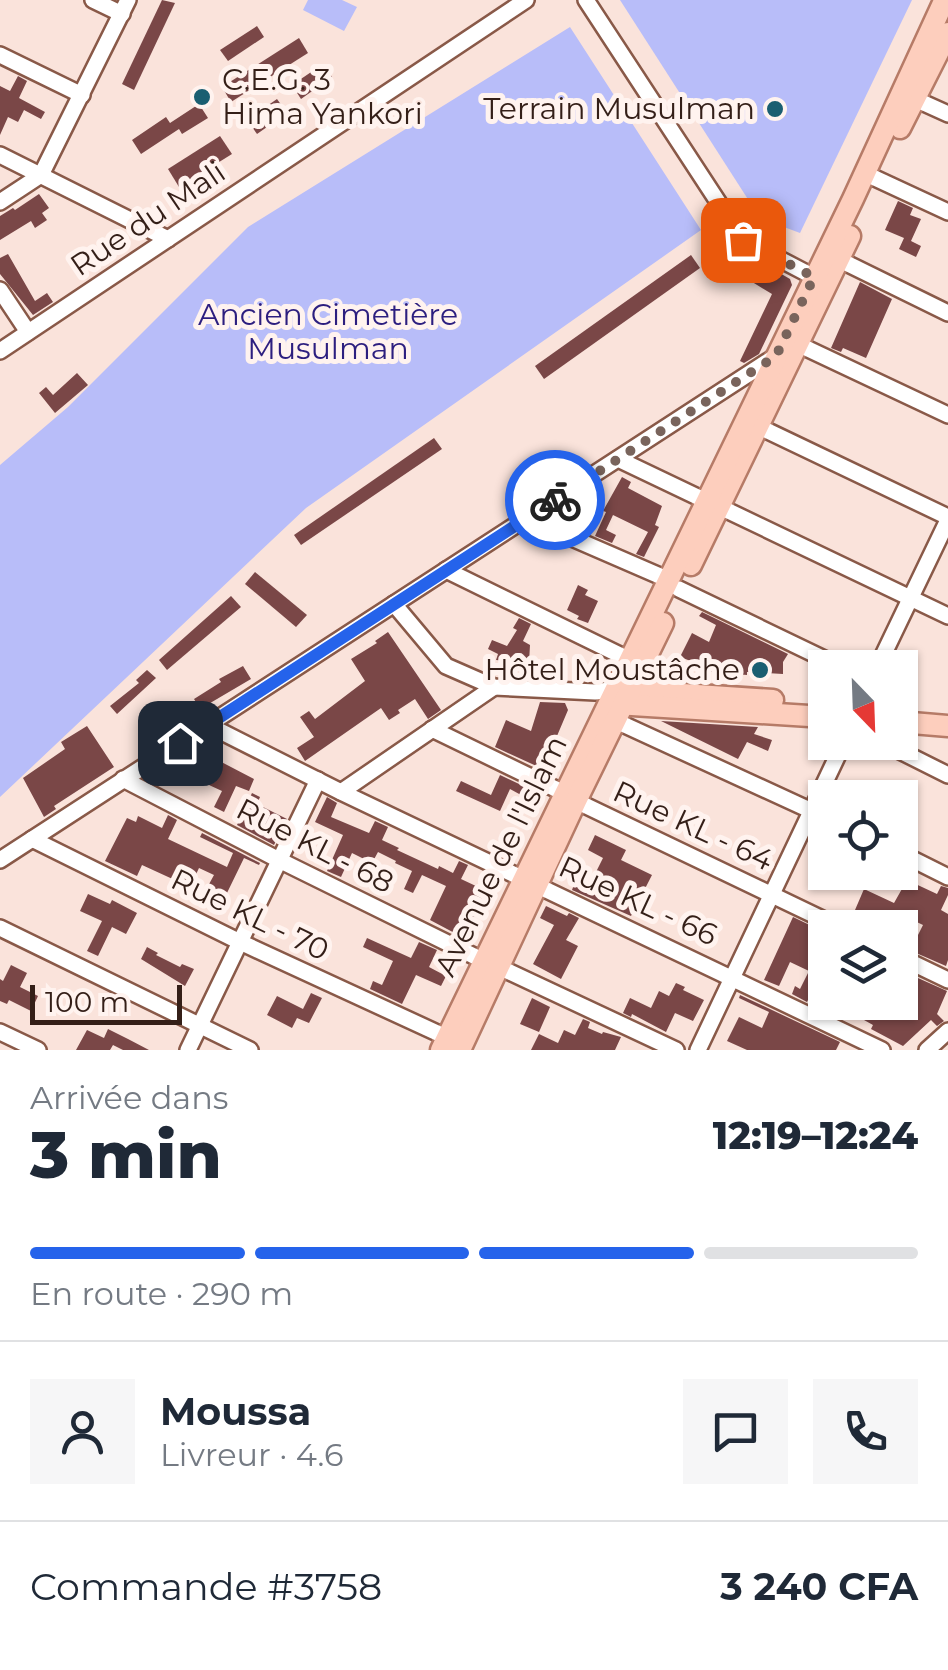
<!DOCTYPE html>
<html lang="fr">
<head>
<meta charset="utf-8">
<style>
  body { margin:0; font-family:Montserrat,sans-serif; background:#f6f6f7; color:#1f2937; height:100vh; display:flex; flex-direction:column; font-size:38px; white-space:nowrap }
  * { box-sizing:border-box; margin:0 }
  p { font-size:32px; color:#747a83 }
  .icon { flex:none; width:55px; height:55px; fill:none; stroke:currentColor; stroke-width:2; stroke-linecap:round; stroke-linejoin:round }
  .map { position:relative; height:1050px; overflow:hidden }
  .side { display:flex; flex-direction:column; background:#fff; flex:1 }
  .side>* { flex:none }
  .needle { width:65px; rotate:157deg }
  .controls { position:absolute; left:808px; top:650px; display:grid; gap:20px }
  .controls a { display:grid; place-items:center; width:110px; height:110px; border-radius:0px; background:#fff; box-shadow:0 2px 8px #0004; font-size:50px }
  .scale { position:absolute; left:30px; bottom:25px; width:152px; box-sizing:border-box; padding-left:10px; border:5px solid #341f18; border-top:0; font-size:28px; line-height:35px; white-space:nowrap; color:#341f18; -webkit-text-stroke:8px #fff3ef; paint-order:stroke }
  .pin { position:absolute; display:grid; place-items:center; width:85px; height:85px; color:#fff; margin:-42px; border-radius:20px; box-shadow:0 5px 15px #0006 }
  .courier { position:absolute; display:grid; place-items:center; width:100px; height:100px; margin:-50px; border:8px solid #2563eb; border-radius:50%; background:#fff; color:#222; box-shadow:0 2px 12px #0007 }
  .head em { font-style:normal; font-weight:800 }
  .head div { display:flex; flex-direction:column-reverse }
  .head { display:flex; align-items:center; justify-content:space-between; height:170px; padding:0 30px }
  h1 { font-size:65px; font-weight:800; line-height:75px }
  .bar { display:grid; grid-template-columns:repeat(4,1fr); gap:15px 10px; align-content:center; height:120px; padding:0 30px }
  .bar i { height:12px; border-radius:8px; background:#e0e1e3 }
  .bar .current { background:#2563eb }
  .bar p { grid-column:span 4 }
  .line { display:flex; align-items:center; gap:25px; padding:0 30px; border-top:2px solid #e0e1e3 }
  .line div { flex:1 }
  .round { display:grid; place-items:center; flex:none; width:105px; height:105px; border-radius:0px; background:#f6f6f7 }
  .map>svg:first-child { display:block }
  .green { fill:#b8bdf9 }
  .building { fill:#7a4747 }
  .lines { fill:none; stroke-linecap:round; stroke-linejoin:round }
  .minor-casing { stroke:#895948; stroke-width:20 }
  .major-casing { stroke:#b67b67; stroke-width:25 }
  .minor { stroke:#fff; stroke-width:15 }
  .major { stroke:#fdcebd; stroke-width:20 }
  .done { stroke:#79645c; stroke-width:10; stroke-dasharray:0 18 }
  .route { stroke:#2563eb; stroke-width:12 }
  .poi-dot { fill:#1a5e71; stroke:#fff3ef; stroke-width:4 }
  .labels { text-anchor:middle; stroke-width:10; stroke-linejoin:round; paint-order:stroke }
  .poi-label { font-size:30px; fill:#341f18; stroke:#fff3ef; text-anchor:end }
  .street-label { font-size:30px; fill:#341f18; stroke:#fff3ef }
  .park-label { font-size:30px; fill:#2c1e7f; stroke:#fff3ef }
</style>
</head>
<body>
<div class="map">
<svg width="948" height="1050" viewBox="0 0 948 1050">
  <rect width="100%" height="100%" fill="#fae3db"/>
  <g class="green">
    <polygon points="308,0 342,0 357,7 344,31 303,10"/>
    <polygon points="620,0 912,0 800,233 760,218"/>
    <polygon points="570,27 701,230 306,508 0,797 0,465 68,407 248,227"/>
  </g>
  <g class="building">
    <polygon points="162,0 175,3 134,90 122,84"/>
    <polygon points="257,26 264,37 228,61 220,50"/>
    <polygon points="299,38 308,53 231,102 222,87"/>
    <polygon points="323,64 332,77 301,99 292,85"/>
    <polygon points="18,76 27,81 19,98 45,112 41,119 24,110 18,122 8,117 0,135 0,86 10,91"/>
    <polygon points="277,99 287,113 257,134 247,120"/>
    <polygon points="199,104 208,118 182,134 179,129 141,154 132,140 166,117 170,123"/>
    <polygon points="220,136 232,154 179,187 168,169"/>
    <polygon points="39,194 49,208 42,213 47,220 35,228 31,221 0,240 0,216 13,208 15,210"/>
    <polygon points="898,201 913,208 910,215 921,219 911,241 921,246 916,257 899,249 904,238 885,230"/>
    <polygon points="8,254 35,301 47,293 53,302 33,315 0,274 0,258"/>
    <polygon points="691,255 700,268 544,379 535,366"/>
    <polygon points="759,261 790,279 792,285 759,354 744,363 740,361 772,294 749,280"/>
    <polygon points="860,282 892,299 866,358 843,348 841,352 831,348"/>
    <polygon points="77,373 88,385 55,413 39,393 46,387 53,395"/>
    <polygon points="434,438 442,449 301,545 294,535"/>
    <polygon points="622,477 631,482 628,488 662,506 655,525 659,527 644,557 636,554 648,532 613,515 606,530 616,535 612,543 595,536 606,512 603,511"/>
    <polygon points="255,572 307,615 296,627 245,584"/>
    <polygon points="578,585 588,590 585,595 598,601 588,623 577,619 579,616 567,610"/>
    <polygon points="231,596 241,607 167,670 159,660"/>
    <polygon points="702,612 788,654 783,662 783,674 747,672 747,675 704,671 704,666 680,657 692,633 709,642 716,625 699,616"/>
    <polygon points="519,618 531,624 523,641 530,645 529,663 496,660 498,654 488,649 492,640 507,646 517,630 513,628"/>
    <polygon points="388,632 441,710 428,719 415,699 398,710 400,713 389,720 381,708 305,761 297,748 314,737 300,717 309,711 315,719 365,681 351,659 377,643 375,641"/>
    <polygon points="243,666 251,679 200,709 194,699 221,682 219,679"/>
    <polygon points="147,670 156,678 117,714 110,706 139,683 136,680"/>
    <polygon points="540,702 565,703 568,710 543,769 495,747 506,720 531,731"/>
    <polygon points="661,721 758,727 754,734 772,740 768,751 747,742 738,759"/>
    <polygon points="87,726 114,767 54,806 56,809 44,817 23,778 65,749 61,742"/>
    <polygon points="206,754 254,779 249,791 236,786 224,812 214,807 222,791 183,773 187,764 199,769"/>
    <polygon points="500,775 536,792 532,801 510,789 500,811 456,791 461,781 491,795"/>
    <polygon points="252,793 260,797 257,804 287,819 274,845 237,825"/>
    <polygon points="327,797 337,803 331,817 369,833 375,821 388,827 382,840 399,848 397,850 438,869 439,866 453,873 459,861 468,865 461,879 495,895 489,909 480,905 464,938 430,920 446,886 422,875 413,893 404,889 412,871 395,863 396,861 378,852 372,863 352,853 341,877 327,871 343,835 315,822"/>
    <polygon points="168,815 177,820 168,839 227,867 233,853 200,837 202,833 260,863 259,865 244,858 226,895 208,886 214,875 199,868 190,887 142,865 137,876 105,861 127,818 136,822 138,816 162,828"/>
    <polygon points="595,835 626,850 621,860 652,875 631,916 572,890 575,882 588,888 603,858 588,850"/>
    <polygon points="907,880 937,894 941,886 948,888 948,895 941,910 948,914 948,960 946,966 900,946 900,934 915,941 923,925 900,914 894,928 874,928 852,917 864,889 894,903"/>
    <polygon points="88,894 110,904 112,900 137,913 126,934 112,927 98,956 87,951 102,921 80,911"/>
    <polygon points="546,906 567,916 569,913 579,918 566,940 578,946 561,979 533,964 554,925 540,918"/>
    <polygon points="793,917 822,931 815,944 825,949 825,988 816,984 807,1002 792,994 795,986 800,989 809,971 790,962 779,986 764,980"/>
    <polygon points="367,938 411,958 419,942 437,950 429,967 446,976 441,986 416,975 402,1004 370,989 373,981 382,985 393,961 363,947"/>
    <polygon points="147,947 158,953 156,955 180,967 182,964 194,969 185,986 141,959"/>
    <polygon points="11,965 27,973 20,987 38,996 31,1011 9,1000 7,1004 0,1001 0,979 3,981"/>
    <polygon points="900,970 947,991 937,1014 944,1021 937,1026 931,1020 903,1046 871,1029 873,1025 864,1020 872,1002 900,1002"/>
    <polygon points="676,983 685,987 683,990 704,1000 693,1021 675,1013 666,1032 632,1014 631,1017 623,1013 630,998 651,1008 659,991 669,996"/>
    <polygon points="311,993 322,998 309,1023 297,1018 292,1028 267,1015 277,996 303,1009"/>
    <polygon points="740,995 840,1042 836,1050 747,1050 727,1041 739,1017 762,1028 769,1012 739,998"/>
    <polygon points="532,998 550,1007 539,1032 520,1024"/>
    <polygon points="583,1019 590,1022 588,1028 602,1034 603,1032 621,1037 615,1050 531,1050 539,1034 558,1043 564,1030 575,1035"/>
    <polygon points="108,1029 128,1039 149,1050 123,1050 113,1045 110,1050 76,1050 87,1030 104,1038"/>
  </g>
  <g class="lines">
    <defs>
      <g id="minor">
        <polyline points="93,0 122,14"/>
        <polyline points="586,0 743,240 814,277"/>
        <polyline points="0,55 82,95"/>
        <polyline points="906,95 948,114"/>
        <polyline points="0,155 168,239"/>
        <polyline points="864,173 948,212"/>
        <polyline points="0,202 41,175 128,0"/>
        <polyline points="838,259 948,313"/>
        <polyline points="0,290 28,332"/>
        <polyline points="789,340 948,415"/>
        <polyline points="0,351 526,0"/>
        <polyline points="749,422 948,517"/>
        <polyline points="618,459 706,501"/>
        <polyline points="720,507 948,616"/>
        <polyline points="526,518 669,580"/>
        <polyline points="446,570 630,660"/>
        <polyline points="679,589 843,668"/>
        <polyline points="394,604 446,666 494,687 595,692 616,689"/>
        <polyline points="877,668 948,520"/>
        <polyline points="616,721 825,817"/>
        <polyline points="208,725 341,792 882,1050"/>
        <polyline points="432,729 564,793"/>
        <polyline points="882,742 948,775"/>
        <polyline points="123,779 279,860 484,961"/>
        <polyline points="341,792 494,687"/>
        <polyline points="576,801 841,928"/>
        <polyline points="32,839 240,942 446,1037"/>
        <polyline points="900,853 948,877"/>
        <polyline points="0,860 776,356"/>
        <polyline points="0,928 250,1050"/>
        <polyline points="900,957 948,980"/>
        <polyline points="499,967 676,1050"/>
        <polyline points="0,1032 38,1050"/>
        <polyline points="188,1050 318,780"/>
        <polyline points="698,1050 844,742"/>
        <polyline points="927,1050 948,1031"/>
      </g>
      <g id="major">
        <polyline points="900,128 948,33"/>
        <polyline points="691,565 850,236"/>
        <polyline points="623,690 773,700"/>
        <polyline points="616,704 825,717"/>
        <polyline points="900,722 948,726"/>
        <polyline points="441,1050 853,199 944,1"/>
        <polyline points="460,1050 576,801 663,623"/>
      </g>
    </defs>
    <use href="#minor" class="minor-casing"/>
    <use href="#major" class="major-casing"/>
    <use href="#minor" class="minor"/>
    <use href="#major" class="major"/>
  </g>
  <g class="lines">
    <polyline class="done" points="555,500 776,356 814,277 743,240"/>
    <polyline class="route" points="180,743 555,500"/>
  </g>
  <g class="poi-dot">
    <circle cx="202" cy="97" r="10"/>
    <circle cx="775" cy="109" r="10"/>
    <circle cx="760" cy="670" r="10"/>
  </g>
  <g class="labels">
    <g class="poi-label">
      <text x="222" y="90" text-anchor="start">C.E.G. 3<tspan x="222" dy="34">Hima Yankori</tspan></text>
      <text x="755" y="119">Terrain Musulman</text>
      <text x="740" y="680">Hôtel Moustâche</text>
    </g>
    <g class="street-label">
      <text transform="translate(148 219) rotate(-34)" y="10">Rue du Mali</text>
      <text transform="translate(693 826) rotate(25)" y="10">Rue KL - 64</text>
      <text transform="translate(315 846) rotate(27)" y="10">Rue KL - 68</text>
      <text transform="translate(501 856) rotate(-64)" y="10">Avenue de l'Islam</text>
      <text transform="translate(638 901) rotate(25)" y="10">Rue KL - 66</text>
      <text transform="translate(250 915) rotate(26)" y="10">Rue KL - 70</text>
    </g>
    <g class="park-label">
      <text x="328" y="325">Ancien Cimetière<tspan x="328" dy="34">Musulman</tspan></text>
    </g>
  </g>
</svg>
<div class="controls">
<a><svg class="needle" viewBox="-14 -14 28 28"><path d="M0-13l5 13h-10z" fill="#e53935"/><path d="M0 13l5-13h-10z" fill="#747a83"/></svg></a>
<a><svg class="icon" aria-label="locate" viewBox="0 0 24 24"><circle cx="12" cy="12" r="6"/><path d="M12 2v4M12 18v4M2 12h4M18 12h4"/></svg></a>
<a><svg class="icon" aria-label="layers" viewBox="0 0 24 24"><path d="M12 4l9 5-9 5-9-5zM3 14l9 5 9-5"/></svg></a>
</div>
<div class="scale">100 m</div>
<div class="pin" style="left:743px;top:240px;background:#ea580c"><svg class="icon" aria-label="bag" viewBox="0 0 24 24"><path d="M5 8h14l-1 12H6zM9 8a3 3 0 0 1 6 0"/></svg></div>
<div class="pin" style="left:180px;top:743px;background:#1f2937"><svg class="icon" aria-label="home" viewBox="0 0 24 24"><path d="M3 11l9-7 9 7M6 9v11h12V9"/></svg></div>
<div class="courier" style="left:555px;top:500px"><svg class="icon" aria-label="bike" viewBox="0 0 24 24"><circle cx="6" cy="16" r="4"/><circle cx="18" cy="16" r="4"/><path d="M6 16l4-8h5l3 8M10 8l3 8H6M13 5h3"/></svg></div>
</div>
<section class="side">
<div class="head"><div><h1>3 min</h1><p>Arrivée dans</p></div><em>12:19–12:24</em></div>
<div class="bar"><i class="current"></i><i class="current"></i><i class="current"></i><i></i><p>En route · 290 m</p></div>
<div class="line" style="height:180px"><a class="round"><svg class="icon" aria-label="person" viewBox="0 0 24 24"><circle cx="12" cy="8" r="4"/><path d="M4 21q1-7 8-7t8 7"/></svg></a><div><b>Moussa</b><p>Livreur · 4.6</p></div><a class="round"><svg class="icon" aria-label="chat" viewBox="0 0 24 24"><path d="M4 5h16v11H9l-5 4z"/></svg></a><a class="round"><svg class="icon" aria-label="phone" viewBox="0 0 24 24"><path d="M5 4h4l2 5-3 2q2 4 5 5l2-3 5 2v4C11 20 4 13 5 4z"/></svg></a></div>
<div class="line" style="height:130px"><div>Commande #3758</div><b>3 240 CFA</b></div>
</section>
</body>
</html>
